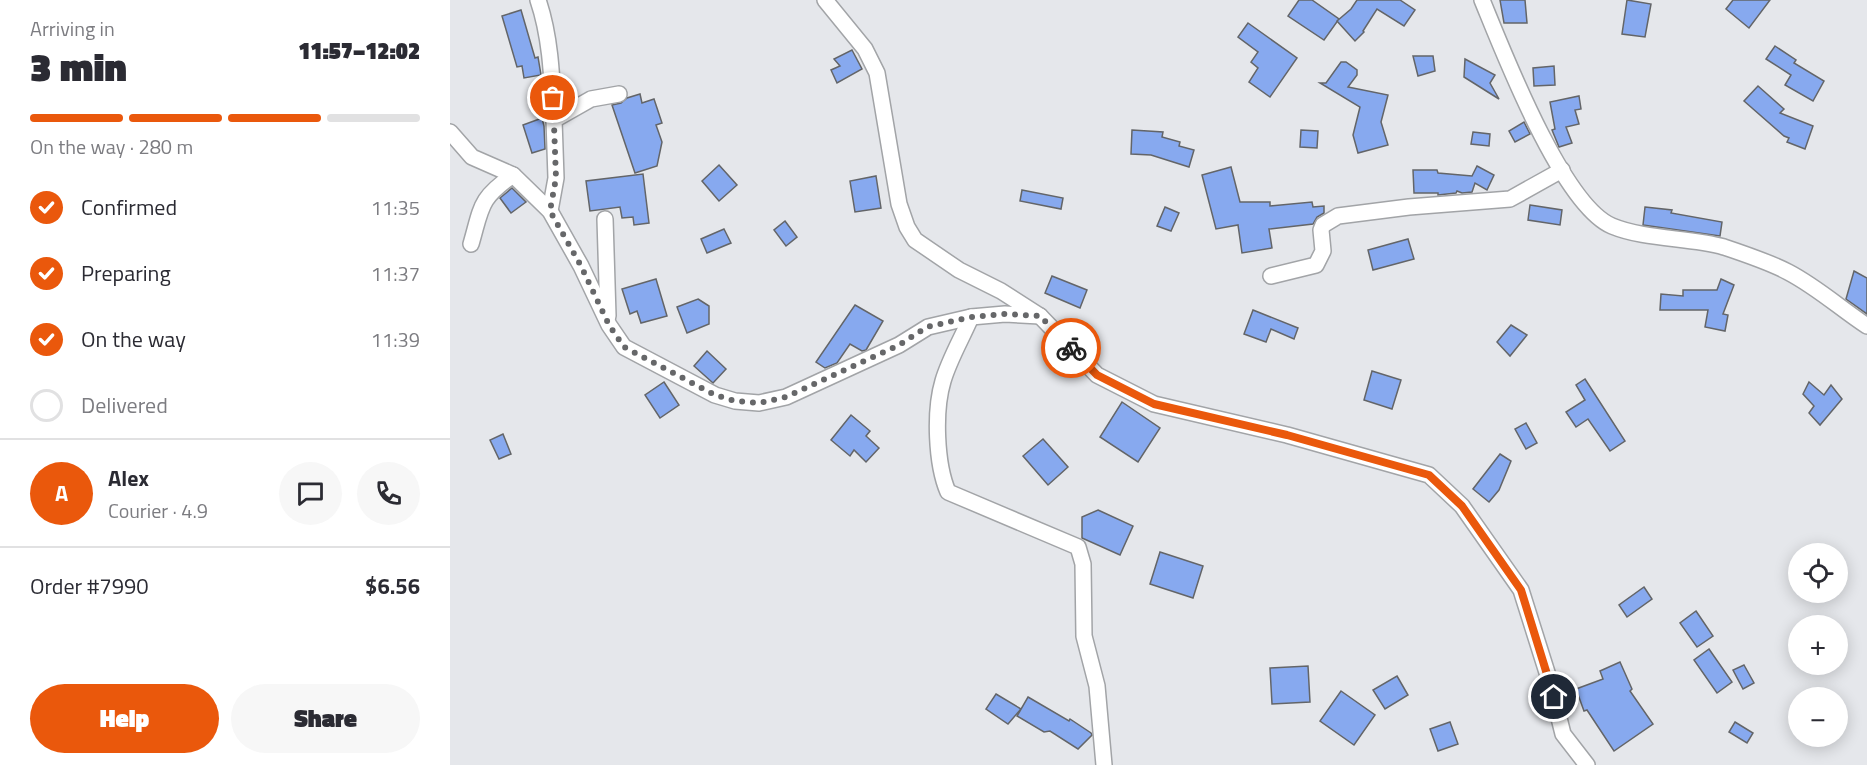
<!DOCTYPE html>
<html lang="en">
<head>
<meta charset="utf-8">
<style>
  body { margin:0; font-family:"Titillium Web",sans-serif; background:#f7f7f7; color:#2b2b33; height:100vh; display:flex; flex-direction:column; font-size:22px; white-space:nowrap }
  * { box-sizing:border-box; margin:0 }
  p { font-size:20px; color:#7c7c81 }
  .icon { flex:none; width:33px; height:33px; fill:none; stroke:currentColor; stroke-width:2; stroke-linecap:round; stroke-linejoin:round }
  .map { position:relative; flex:1; overflow:hidden }
  .panel { display:flex; flex-direction:column; background:#fff; width:450px }
  .panel>* { flex:none }
  .controls { position:absolute; left:1338px; top:543px; display:grid; gap:12px }
  .controls a { display:grid; place-items:center; width:60px; height:60px; border-radius:50%; background:#fff; box-shadow:0 3px 15px #0003; font-size:30px }
  .pin { position:absolute; display:grid; place-items:center; width:51px; height:51px; color:#fff; margin:-26px; border:3px solid #fff; border-radius:50%; box-shadow:0 2px 6px #0007 }
  .courier { position:absolute; display:grid; place-items:center; width:60px; height:60px; margin:-30px; border:4px solid #ea580c; border-radius:50%; background:#fff; color:#222; box-shadow:0 2px 8px #0007 }
  .overview em { font-style:normal; font-weight:800 }
  .overview div { display:flex; flex-direction:column-reverse }
  .overview { display:flex; align-items:center; justify-content:space-between; height:102px; padding:0 30px }
  h1 { font-size:39px; font-weight:800; line-height:45px }
  .bar { display:grid; grid-template-columns:repeat(4,1fr); gap:9px 6px; align-content:center; height:72px; padding:0 30px }
  .bar i { height:8px; border-radius:4px; background:#e1e1e2 }
  .bar .current { background:#ea580c }
  .bar p { grid-column:span 4 }
  .line { display:flex; align-items:center; gap:15px; padding:0 30px; border-top:2px solid #e1e1e2 }
  .line div { flex:1 }
  .round { display:grid; place-items:center; flex:none; width:63px; height:63px; border-radius:32px; background:#f7f7f7 }
  ol { padding:0 30px; list-style:none }
  li { display:flex; align-items:center; gap:18px; height:66px }
  li p { margin-inline-start:auto }
  li .icon { padding:6px; border-radius:50%; background:#ea580c; color:#fff; stroke-width:4 }
  li:last-child { color:#7c7c81 }
  li i { width:33px; height:33px; border:3px solid #e1e1e2; border-radius:50% }
  .action { display:flex; gap:12px; margin-top:auto; padding:12px 30px }
  .action a { flex:1; height:69px; border-radius:36px; background:#ea580c; color:#fff; font-size:24px; font-weight:800; line-height:69px; text-align:center }
  .action a+a { background:#f7f7f7; color:#2b2b33 }
  main { display:flex; flex:1; min-height:0 }
  .map>svg:first-child { display:block }
  .building { fill:#87a9ef; stroke:#636568; stroke-width:1.5 }
  .lines { fill:none; stroke-linecap:round; stroke-linejoin:round }
  .minor-casing { stroke:#a2a4a7; stroke-width:18 }
  .minor { stroke:#fff; stroke-width:15 }
  .done { stroke:#666769; stroke-width:6; stroke-dasharray:0 10.8 }
  .route { stroke:#ea580c; stroke-width:8 }
</style>
</head>
<body>
<main>
<section class="panel">
<div class="overview"><div><h1>3 min</h1><p>Arriving in</p></div><em>11:57–12:02</em></div>
<div class="bar"><i class="current"></i><i class="current"></i><i class="current"></i><i></i><p>On the way · 280 m</p></div>
<ol>
<li><svg class="icon" aria-label="check" viewBox="0 0 24 24"><path d="M5 12l5 5 9-10"/></svg>Confirmed<p>11:35</p></li>
<li><svg class="icon" aria-label="check" viewBox="0 0 24 24"><path d="M5 12l5 5 9-10"/></svg>Preparing<p>11:37</p></li>
<li><svg class="icon" aria-label="check" viewBox="0 0 24 24"><path d="M5 12l5 5 9-10"/></svg>On the way<p>11:39</p></li>
<li><i></i>Delivered</li>
</ol>
<div class="line" style="height:108px"><b class="round" style="background:#ea580c;color:#fff">A</b><div><b>Alex</b><p>Courier · 4.9</p></div><a class="round"><svg class="icon" aria-label="chat" viewBox="0 0 24 24"><path d="M4 5h16v11H9l-5 4z"/></svg></a><a class="round"><svg class="icon" aria-label="phone" viewBox="0 0 24 24"><path d="M5 4h4l2 5-3 2q2 4 5 5l2-3 5 2v4C11 20 4 13 5 4z"/></svg></a></div>
<div class="line" style="height:78px"><div>Order #7990</div><b>$6.56</b></div>
<div class="action"><a>Help</a><a>Share</a></div>
</section>
<div class="map">
<svg width="1417" height="765" viewBox="0 0 1417 765">
  <rect width="100%" height="100%" fill="#e5e7eb"/>
  <g class="building">
    <polygon points="849,0 862,0 889,19 874,40 838,16"/>
    <polygon points="907,0 950,0 965,10 954,26 927,9 913,31 914,32 905,41 887,21 901,9"/>
    <polygon points="1050,0 1075,0 1077,23 1054,23"/>
    <polygon points="1177,0 1201,4 1195,37 1172,34"/>
    <polygon points="1283,0 1320,0 1299,28 1276,9"/>
    <polygon points="71,10 85,58 88,57 91,75 74,78 72,66 67,67 52,16"/>
    <polygon points="798,23 847,58 820,97 799,82 808,68 801,62 808,52 788,37"/>
    <polygon points="1325,46 1346,60 1344,63 1374,81 1363,101 1335,85 1341,75 1316,59"/>
    <polygon points="402,50 412,69 387,83 381,70 390,66 384,59"/>
    <polygon points="963,56 983,56 985,71 968,76"/>
    <polygon points="1015,59 1045,75 1040,83 1049,99 1014,77"/>
    <polygon points="891,62 896,62 907,70 907,75 898,87 938,95 931,122 938,145 908,153 903,135 910,107 870,83 876,83"/>
    <polygon points="1104,66 1105,85 1084,86 1083,68"/>
    <polygon points="1308,86 1334,109 1330,113 1363,126 1355,149 1337,142 1339,138 1334,136 1294,101"/>
    <polygon points="190,94 192,103 204,99 212,123 206,125 212,142 207,166 185,173 162,105 171,103 177,98"/>
    <polygon points="1129,96 1131,109 1125,110 1129,124 1116,127 1122,143 1109,147 1102,130 1105,129 1100,102"/>
    <polygon points="92,118 94,126 95,149 82,153 73,125"/>
    <polygon points="1074,122 1080,134 1065,142 1059,131"/>
    <polygon points="682,130 713,132 712,137 730,142 729,146 744,150 739,167 701,155 681,154"/>
    <polygon points="851,130 868,131 867,148 850,147"/>
    <polygon points="1023,132 1040,134 1039,146 1021,144"/>
    <polygon points="269,165 287,185 269,201 252,181"/>
    <polygon points="1027,166 1044,175 1037,190 1025,183 1022,192 1012,193 1007,191 1006,193 988,195 988,193 964,193 963,170 987,170 988,173 1022,176"/>
    <polygon points="781,167 790,202 820,202 820,206 862,202 863,207 874,206 874,213 867,217 863,224 819,229 822,248 792,253 788,225 766,229 752,175"/>
    <polygon points="193,174 199,223 184,225 183,217 172,218 170,207 140,211 136,181"/>
    <polygon points="426,176 431,208 405,212 400,181"/>
    <polygon points="62,188 76,202 61,213 50,198"/>
    <polygon points="572,190 613,198 611,209 570,201"/>
    <polygon points="1080,205 1112,210 1110,225 1078,220"/>
    <polygon points="715,207 729,213 721,231 707,226"/>
    <polygon points="1195,207 1222,210 1221,213 1272,222 1270,236 1193,225"/>
    <polygon points="335,221 347,237 336,246 324,230"/>
    <polygon points="274,229 281,243 257,253 251,239"/>
    <polygon points="958,239 964,259 923,270 918,250"/>
    <polygon points="1404,271 1417,278 1417,314 1396,299"/>
    <polygon points="602,276 637,290 630,308 595,293"/>
    <polygon points="206,279 217,316 191,323 187,311 180,314 172,289"/>
    <polygon points="1271,279 1284,285 1273,314 1278,315 1275,331 1255,327 1258,310 1210,310 1211,294 1233,296 1233,290 1267,290"/>
    <polygon points="248,299 259,306 259,324 237,333 227,307"/>
    <polygon points="405,305 433,321 416,350 412,351 400,344 387,363 375,368 366,362"/>
    <polygon points="803,310 848,328 844,339 821,329 816,342 794,334"/>
    <polygon points="1061,325 1077,335 1060,356 1047,342"/>
    <polygon points="257,351 276,369 263,383 244,366"/>
    <polygon points="922,371 951,380 942,409 914,400"/>
    <polygon points="1135,379 1175,441 1160,451 1138,419 1126,427 1116,412 1135,400 1126,385"/>
    <polygon points="214,382 229,405 210,418 195,395"/>
    <polygon points="1359,382 1374,395 1381,385 1392,399 1370,425 1359,413 1364,406 1353,394"/>
    <polygon points="672,402 710,428 688,462 650,437"/>
    <polygon points="401,415 420,431 416,436 429,448 416,462 404,450 400,456 381,440"/>
    <polygon points="1076,423 1087,443 1076,449 1065,429"/>
    <polygon points="53,434 61,454 49,459 40,440"/>
    <polygon points="593,439 618,467 598,485 573,456"/>
    <polygon points="1050,454 1061,461 1049,490 1039,502 1023,489"/>
    <polygon points="648,510 683,526 670,555 632,538 632,517"/>
    <polygon points="710,552 753,566 743,598 700,584"/>
    <polygon points="1194,587 1202,599 1177,617 1169,605"/>
    <polygon points="1246,611 1263,636 1247,647 1230,623"/>
    <polygon points="1259,649 1282,682 1267,693 1244,660"/>
    <polygon points="1170,662 1182,689 1180,691 1203,724 1164,751 1137,710 1134,711 1126,689 1153,679 1150,671"/>
    <polygon points="1294,665 1304,683 1293,689 1283,670"/>
    <polygon points="858,666 860,702 822,704 820,668"/>
    <polygon points="947,676 958,695 935,709 923,690"/>
    <polygon points="891,691 925,715 904,745 870,721"/>
    <polygon points="546,694 571,709 558,724 536,709"/>
    <polygon points="578,697 619,721 620,719 641,733 642,735 628,749 600,731 594,732 567,716"/>
    <polygon points="1000,722 1008,744 988,751 980,729"/>
    <polygon points="1285,722 1303,733 1297,743 1279,732"/>
  </g>
  <g class="lines">
    <defs>
      <g id="minor">
        <path d="M 88,0 C 101,38 102,80 104,120"/>
        <polyline points="375,0 415,49 427,73 449,204 457,227 465,240 509,270 551,291 590,316 647,375 704,404 837,435 979,475 1012,506 1071,590 1100,682 1113,734 1137,765"/>
        <path d="M 1032,0 C 1053,51 1112,205 1162,226 C 1196,240 1239,237 1274,247 C 1295,254 1319,262 1338,272 C 1367,287 1391,309 1417,326"/>
        <polyline points="0,132 22,157 63,175 100,211 131,266 159,325 174,347 265,395 285,401 309,403 336,397 449,345 478,327 521,317 555,314 590,316"/>
        <polyline points="100,211 106,178 104,120 141,99 169,94"/>
        <polyline points="155,219 158,316"/>
        <path d="M 21,244 C 32,206 29,199 63,175"/>
        <polyline points="821,276 866,265 873,251 871,230 873,225 888,216 959,207 1060,199 1112,170"/>
        <path d="M 521,317 C 512,338 499,360 493,381 C 484,411 486,464 498,492 L 628,547 L 633,564 L 634,636 L 647,686 L 654,765"/>
      </g>
    </defs>
    <use href="#minor" class="minor-casing"/>
    <use href="#minor" class="minor"/>
  </g>
  <g class="lines">
    <polyline class="done" points="103,98 106,178 100,211 131,266 159,325 174,347 265,395 285,401 309,403 336,397 449,345 477,327 521,317 555,314 590,316 621,348"/>
    <polyline class="route" points="621,348 647,375 704,404 837,435 979,475 1012,506 1071,590 1104,697"/>
  </g>
</svg>
<div class="controls">
<a><svg class="icon" aria-label="locate" viewBox="0 0 24 24"><circle cx="12" cy="12" r="6"/><path d="M12 2v4M12 18v4M2 12h4M18 12h4"/></svg></a>
<a>+</a>
<a>−</a>
</div>
<div class="pin" style="left:103px;top:98px;background:#ea580c"><svg class="icon" aria-label="bag" viewBox="0 0 24 24"><path d="M5 8h14l-1 12H6zM9 8a3 3 0 0 1 6 0"/></svg></div>
<div class="pin" style="left:1104px;top:697px;background:#1f2937"><svg class="icon" aria-label="home" viewBox="0 0 24 24"><path d="M3 11l9-7 9 7M6 9v11h12V9"/></svg></div>
<div class="courier" style="left:621px;top:348px"><svg class="icon" aria-label="bike" viewBox="0 0 24 24"><circle cx="6" cy="16" r="4"/><circle cx="18" cy="16" r="4"/><path d="M6 16l4-8h5l3 8M10 8l3 8H6M13 5h3"/></svg></div>
</div>
</main>
</body>
</html>
